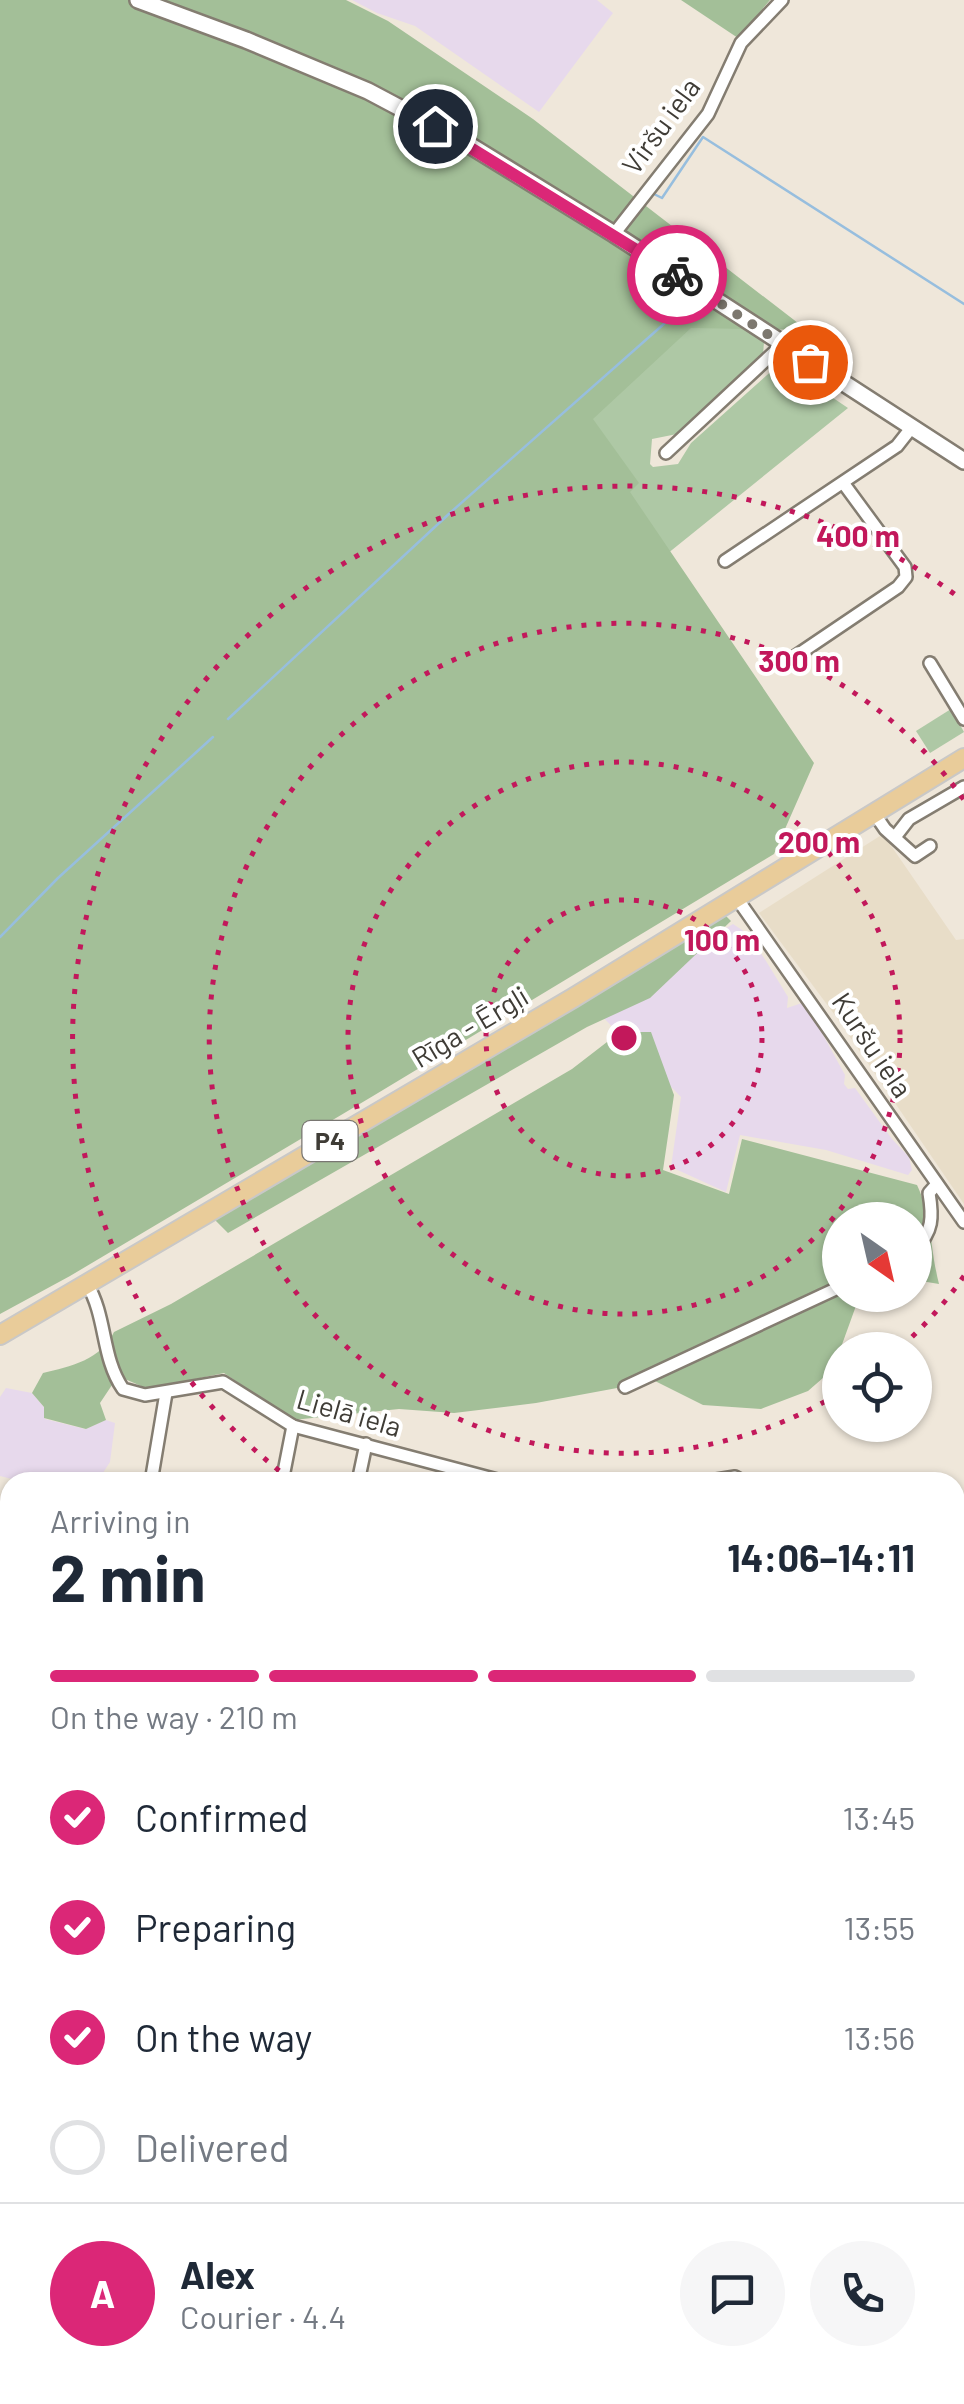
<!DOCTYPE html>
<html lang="en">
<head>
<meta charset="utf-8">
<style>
  body { margin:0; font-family:Barlow,sans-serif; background:#f6f6f7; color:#1f2937; height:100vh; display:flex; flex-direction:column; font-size:38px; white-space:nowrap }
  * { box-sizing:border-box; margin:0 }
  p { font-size:32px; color:#747a83 }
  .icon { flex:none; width:55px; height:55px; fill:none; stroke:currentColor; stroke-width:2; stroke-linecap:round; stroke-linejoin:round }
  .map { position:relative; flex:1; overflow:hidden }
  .drawer { position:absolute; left:0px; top:1472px; width:965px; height:932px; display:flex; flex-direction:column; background:#fff; border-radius:30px 30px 0 0; box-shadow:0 2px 8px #0004 }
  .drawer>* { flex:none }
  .needle { width:65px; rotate:146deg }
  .buttons { position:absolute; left:822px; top:1202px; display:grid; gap:20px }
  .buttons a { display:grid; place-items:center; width:110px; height:110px; border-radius:50%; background:#fff; box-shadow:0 2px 8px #0004; font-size:50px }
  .pin { position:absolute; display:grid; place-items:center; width:85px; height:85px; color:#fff; margin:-42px; border:5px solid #fff; border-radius:50%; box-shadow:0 2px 10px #0007 }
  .courier { position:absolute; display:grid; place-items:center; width:100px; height:100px; margin:-50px; border:8px solid #db2777; border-radius:50%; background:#fff; color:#222; box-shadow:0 2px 12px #0007 }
  .head em { font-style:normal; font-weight:700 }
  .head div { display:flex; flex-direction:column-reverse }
  .head { display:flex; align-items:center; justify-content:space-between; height:170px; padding:0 50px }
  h1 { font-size:65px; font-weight:700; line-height:75px }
  .bar { display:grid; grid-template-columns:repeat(4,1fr); gap:15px 10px; align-content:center; height:120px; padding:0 50px }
  .bar i { height:12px; border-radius:8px; background:#e0e1e3 }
  .bar .current { background:#db2777 }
  .bar p { grid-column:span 4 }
  .line { display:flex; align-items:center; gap:25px; padding:0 50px; border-top:2px solid #e0e1e3 }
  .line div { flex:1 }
  .round { display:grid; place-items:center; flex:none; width:105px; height:105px; border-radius:52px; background:#f6f6f7 }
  ol { padding:0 50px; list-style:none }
  li { display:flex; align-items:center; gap:30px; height:110px }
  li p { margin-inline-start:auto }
  li .icon { padding:10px; border-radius:50%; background:#db2777; color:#fff; stroke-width:4 }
  li:last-child { color:#747a83 }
  li i { width:55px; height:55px; border:5px solid #e0e1e3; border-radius:50% }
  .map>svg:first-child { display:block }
  .built { fill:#e8ddc8 }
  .industrial { fill:#e7d9ec }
  .green { fill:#aec8a5 }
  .forest { fill:#a3bf98 }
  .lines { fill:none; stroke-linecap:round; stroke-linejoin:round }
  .stream { stroke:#97bede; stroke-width:2.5 }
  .river { stroke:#97bede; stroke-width:18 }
  .minor-casing { stroke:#847d71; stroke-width:16 }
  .secondary-casing { stroke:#847d71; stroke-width:20 }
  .primary-casing { stroke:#c9c8c7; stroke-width:22 }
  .minor { stroke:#fff; stroke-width:11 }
  .secondary { stroke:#fff; stroke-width:15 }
  .primary { stroke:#e9cc9a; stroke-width:18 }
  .done { stroke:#7d786f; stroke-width:10; stroke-dasharray:0 18 }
  .route { stroke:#db2777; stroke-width:12 }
  .ring { fill:none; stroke:#c2185b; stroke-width:5; stroke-dasharray:5 10 }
  .labels { text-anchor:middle; stroke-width:8; stroke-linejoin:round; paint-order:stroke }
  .shield { fill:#fff; stroke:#797672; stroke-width:2.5 }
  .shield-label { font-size:25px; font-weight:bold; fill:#3f3c36 }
  .street-label { font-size:28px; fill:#3f3c36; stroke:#fff }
  .centre { fill:#c2185b; stroke:#fff; stroke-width:5 }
  .ring-label { font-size:30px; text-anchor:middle; font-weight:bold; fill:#c2185b; stroke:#fff; stroke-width:8; stroke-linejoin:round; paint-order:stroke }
</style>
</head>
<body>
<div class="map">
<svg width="964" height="2404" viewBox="0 0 964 2404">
  <rect width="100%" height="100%" fill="#efe7da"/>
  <polygon class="built" points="883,834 956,940 964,939 964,1204 837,1018 759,913"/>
  <g class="industrial">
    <polygon points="352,0 597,0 613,13 539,112 415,26 377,13"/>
    <polygon points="733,924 748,934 766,961 788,997 787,1008 805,1002 845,1075 844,1084 848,1089 855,1088 892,1139 909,1157 912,1170 908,1175 826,1150 740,1135 726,1192 671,1167 681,1097 594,1008"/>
    <polygon points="6,1388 32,1393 44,1407 45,1419 85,1429 106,1420 115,1423 110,1462 97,1482 24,1482 0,1476 0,1397"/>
  </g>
  <g class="green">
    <polygon points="705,303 764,342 763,355 677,434 652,439 650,464 653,467 678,464 691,443 776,367 787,367 848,408 667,554 579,429"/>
    <polygon points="951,709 964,732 930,753 916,731"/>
    <polygon points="10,1631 10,1737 7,1739 0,1732 0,1640"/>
    <polygon points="955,2340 964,2350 964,2404 907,2404 898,2395 955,2395"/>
    <polygon points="796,2395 882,2395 891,2404 805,2404"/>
  </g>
  <g class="forest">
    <polygon points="0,0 346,0 388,21 533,119 807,330 691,328 593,419 639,483 630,492 814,763 774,854 373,1096 70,1276 0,1314"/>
    <polygon points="681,0 770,0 738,38"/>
    <polygon points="724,914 731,921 650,998 587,1027 228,1233 214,1219 617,983"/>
    <path d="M 620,1032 L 651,1032 L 674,1095 L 663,1170 L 729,1194 L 742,1139 L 917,1185 C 932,1217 930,1249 939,1284 L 915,1280 L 915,1220 L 840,1220 L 840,1295 L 888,1295 L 881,1311 L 857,1303 L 840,1350 L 839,1364 L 808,1391 L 761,1409 L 703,1405 L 655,1381 L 536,1403 L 454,1413 L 399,1409 L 293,1420 L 224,1373 L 148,1389 L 118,1376 L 100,1403 L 106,1420 L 86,1429 L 44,1418 L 44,1407 L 32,1393 L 43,1373 C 70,1367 102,1359 114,1332 L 171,1304 L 572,1069 Z"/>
    <polygon points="0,1752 10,1762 10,2395 795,2395 804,2404 0,2404"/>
    <polygon points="964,1799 964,2328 955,2316 955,1815"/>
  </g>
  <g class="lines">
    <g class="stream">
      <polyline points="654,194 662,198 703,137 964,304"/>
      <polyline points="228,719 451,512 691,300"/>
      <polyline points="0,937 58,878 213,737"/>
    </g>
    <polyline class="river" points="0,1749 10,1757"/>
    <defs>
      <g id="minor">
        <polyline points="614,234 708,114 741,43 782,0"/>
        <polyline points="666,453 783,344"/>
        <polyline points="725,561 897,446 912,427"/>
        <polyline points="787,662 898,587 906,577 905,567 844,484"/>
        <polyline points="930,663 964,719"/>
        <polyline points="874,813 885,829 915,856 930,846"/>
        <polyline points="895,837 909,819 964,787"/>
        <polyline points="736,897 964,1222"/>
        <path d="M 915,1249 C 933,1232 933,1217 929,1193 L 937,1184"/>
        <path d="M 87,1284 C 107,1317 101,1357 123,1389 L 145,1395 L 223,1382 L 293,1426 L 505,1482"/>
        <polyline points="625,1387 840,1287"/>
        <polyline points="151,1482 166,1393"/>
        <polyline points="282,1482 293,1426"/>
        <polyline points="358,1482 366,1444"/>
        <polyline points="704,1482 735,1477 744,1482"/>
        <polyline points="0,1529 10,1536"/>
        <polyline points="955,1606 964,1611"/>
        <polyline points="0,1632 10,1624"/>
        <polyline points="955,1680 964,1660"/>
        <polyline points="955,1704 964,1710"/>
        <polyline points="0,1860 10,1867"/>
        <polyline points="893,2395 902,2404"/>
        <polyline points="728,2404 733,2395"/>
      </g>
      <polyline id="secondary" points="138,0 246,40 368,91 466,143 614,234 964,461"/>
      <polyline id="primary" points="0,1335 573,998 964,758"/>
    </defs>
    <use href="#minor" class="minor-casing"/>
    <use href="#secondary" class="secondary-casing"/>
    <use href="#primary" class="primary-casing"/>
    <use href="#minor" class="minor"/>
    <use href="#secondary" class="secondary"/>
    <use href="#primary" class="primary"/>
  </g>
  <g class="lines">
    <polyline class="done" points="677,275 810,362"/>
    <polyline class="route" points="435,126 677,275"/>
  </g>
  <g class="ring">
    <circle cx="624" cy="1038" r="138"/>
    <circle cx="624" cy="1038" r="276"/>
    <path d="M964 1276A415 415 0 0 1 899 1349M838 1394A415 415 0 1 1 964 800"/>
    <path d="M291 1480A553 553 0 1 1 961 599"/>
  </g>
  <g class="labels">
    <rect class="shield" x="302.5" y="1121" width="55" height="40" rx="8"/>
    <g class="shield-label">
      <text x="330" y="1150">P4</text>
    </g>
    <g class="street-label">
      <text transform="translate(661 126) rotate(-54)" y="10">Viršu iela</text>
      <text transform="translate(470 1027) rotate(-31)" y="10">Rīga - Ērgļi</text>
      <text transform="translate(872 1045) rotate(56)" y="10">Kuršu iela</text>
      <text transform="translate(349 1413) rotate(16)" y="10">Lielā iela</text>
    </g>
  </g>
  <circle cx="624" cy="1038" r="15" class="centre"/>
  <g class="ring-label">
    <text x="858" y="547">400 m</text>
    <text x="799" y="672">300 m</text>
    <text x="819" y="853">200 m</text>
    <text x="722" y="951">100 m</text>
  </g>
</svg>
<div class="buttons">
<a><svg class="needle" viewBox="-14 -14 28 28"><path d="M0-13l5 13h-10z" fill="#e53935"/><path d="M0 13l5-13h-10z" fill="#747a83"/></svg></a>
<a><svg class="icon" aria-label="locate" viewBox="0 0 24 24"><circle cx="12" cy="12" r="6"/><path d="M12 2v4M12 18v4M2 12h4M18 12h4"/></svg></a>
</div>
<div class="pin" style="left:810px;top:362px;background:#ea580c"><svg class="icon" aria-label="bag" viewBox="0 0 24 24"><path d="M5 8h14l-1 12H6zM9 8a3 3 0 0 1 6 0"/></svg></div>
<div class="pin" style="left:435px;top:126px;background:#1f2937"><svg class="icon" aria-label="home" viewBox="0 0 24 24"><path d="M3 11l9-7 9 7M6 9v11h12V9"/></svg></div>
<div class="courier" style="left:677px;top:275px"><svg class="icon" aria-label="bike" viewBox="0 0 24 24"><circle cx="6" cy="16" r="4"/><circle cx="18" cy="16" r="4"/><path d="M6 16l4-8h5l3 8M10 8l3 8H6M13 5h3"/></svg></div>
<section class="drawer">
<div class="head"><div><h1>2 min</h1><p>Arriving in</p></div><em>14:06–14:11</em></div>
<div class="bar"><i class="current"></i><i class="current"></i><i class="current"></i><i></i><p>On the way · 210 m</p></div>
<ol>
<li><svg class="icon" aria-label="check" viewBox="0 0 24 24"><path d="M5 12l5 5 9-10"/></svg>Confirmed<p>13:45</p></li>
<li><svg class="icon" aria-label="check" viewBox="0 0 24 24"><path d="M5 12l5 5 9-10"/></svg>Preparing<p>13:55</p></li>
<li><svg class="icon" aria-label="check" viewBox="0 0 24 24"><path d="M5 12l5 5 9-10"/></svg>On the way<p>13:56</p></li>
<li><i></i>Delivered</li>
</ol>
<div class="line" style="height:180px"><b class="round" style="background:#db2777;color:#fff">A</b><div><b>Alex</b><p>Courier · 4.4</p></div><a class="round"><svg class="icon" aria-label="chat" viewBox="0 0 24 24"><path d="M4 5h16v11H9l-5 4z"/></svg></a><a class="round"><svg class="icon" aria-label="phone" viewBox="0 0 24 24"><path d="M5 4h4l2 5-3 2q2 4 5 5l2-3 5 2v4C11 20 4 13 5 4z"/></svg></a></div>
</section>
</div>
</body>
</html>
